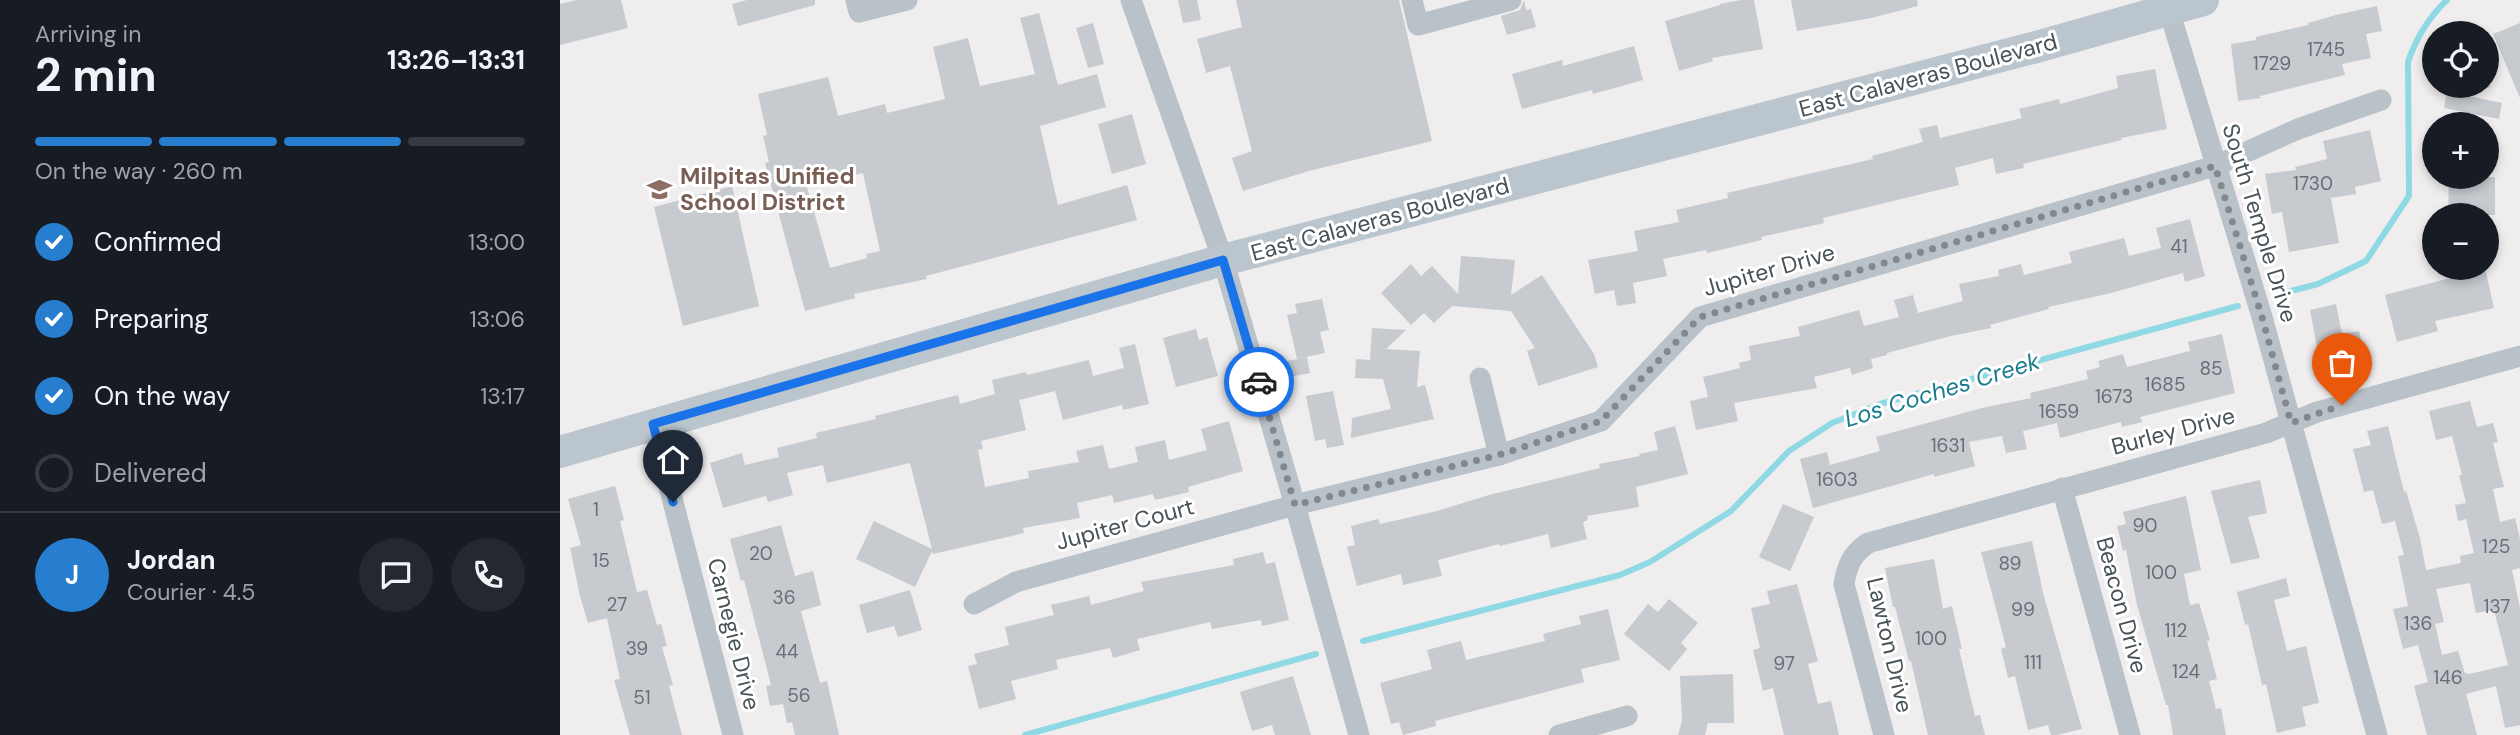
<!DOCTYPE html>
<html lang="en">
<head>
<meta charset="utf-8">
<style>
  body { margin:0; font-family:"DM Sans",sans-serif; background:#242831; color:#f1f3f6; height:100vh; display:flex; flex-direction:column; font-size:26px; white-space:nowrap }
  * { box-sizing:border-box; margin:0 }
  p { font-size:23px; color:#9ea1a6 }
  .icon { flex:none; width:38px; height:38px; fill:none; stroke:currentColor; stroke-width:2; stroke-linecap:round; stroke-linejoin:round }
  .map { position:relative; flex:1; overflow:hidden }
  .side { display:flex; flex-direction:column; background:#171b24; width:560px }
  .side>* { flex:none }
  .tools { position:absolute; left:1862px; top:21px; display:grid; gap:14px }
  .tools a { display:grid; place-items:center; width:77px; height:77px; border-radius:50%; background:#171b24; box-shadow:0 4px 10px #0003; font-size:35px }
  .pin { position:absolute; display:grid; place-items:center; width:60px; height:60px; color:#fff; margin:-72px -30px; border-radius:50% 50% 50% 0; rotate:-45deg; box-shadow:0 0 7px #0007 }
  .pin .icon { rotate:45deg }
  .courier { position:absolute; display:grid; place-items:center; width:70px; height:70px; margin:-35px; border:5px solid #1a73e8; border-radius:50%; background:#fff; color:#222; box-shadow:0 2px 9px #0007 }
  .head em { font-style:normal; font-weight:700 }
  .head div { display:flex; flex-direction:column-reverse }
  .head { display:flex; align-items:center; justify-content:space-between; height:119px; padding:0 35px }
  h1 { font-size:46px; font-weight:700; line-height:52px }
  .bar { display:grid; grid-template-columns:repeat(4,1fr); gap:10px 7px; align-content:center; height:84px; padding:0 35px }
  .bar i { height:9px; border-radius:5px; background:#363941 }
  .bar .active { background:#277ecf }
  .bar p { grid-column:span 4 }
  .line { display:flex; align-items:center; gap:18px; padding:0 35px; border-top:2px solid #363941 }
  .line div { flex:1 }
  .round { display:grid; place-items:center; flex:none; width:74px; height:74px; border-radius:37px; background:#242831 }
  ol { padding:0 35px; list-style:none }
  li { display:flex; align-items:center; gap:21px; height:77px }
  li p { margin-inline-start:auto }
  li .icon { padding:7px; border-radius:50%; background:#277ecf; color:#fff; stroke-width:4 }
  li:last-child { color:#9ea1a6 }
  li i { width:38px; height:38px; border:4px solid #363941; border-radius:50% }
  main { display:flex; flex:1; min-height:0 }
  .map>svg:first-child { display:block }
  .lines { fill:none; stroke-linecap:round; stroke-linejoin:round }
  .stream { stroke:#8ed9e4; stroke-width:6 }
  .building { fill:#c7cacf; fill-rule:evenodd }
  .minor { stroke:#b9c2c8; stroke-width:21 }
  .secondary { stroke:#bac5cd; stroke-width:32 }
  .done { stroke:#82888c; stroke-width:7; stroke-dasharray:0 12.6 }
  .route { stroke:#1a73e8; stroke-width:9 }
  .labels { text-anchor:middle; stroke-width:6; stroke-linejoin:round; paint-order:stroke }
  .number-label { font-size:19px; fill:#676f76 }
  .street-label { font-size:23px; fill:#475158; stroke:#fff }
  .education-label { font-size:23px; font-weight:bold; fill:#785e54; stroke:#fff; text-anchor:start }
  .water-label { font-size:24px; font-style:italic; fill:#177d8d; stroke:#fff }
</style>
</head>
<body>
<main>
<section class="side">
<div class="head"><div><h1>2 min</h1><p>Arriving in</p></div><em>13:26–13:31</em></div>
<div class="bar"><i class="active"></i><i class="active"></i><i class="active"></i><i></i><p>On the way · 260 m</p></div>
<ol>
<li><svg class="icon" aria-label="check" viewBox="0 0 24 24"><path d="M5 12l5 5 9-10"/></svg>Confirmed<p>13:00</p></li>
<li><svg class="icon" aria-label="check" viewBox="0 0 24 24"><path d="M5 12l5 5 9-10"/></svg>Preparing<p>13:06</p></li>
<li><svg class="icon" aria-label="check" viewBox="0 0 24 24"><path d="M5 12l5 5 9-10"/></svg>On the way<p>13:17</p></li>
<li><i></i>Delivered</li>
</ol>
<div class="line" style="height:126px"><b class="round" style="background:#277ecf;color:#fff">J</b><div><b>Jordan</b><p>Courier · 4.5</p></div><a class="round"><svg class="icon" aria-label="chat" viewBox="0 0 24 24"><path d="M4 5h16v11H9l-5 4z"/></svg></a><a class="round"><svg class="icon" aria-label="phone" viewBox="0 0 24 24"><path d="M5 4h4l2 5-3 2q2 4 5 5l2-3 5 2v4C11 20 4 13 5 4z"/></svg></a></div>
</section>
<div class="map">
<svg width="1960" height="735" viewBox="0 0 1960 735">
  <rect width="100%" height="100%" fill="#efeded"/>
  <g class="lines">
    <g class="stream">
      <path d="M 1727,292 L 1758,284 L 1806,261 L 1849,196 L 1848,62 C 1856,38 1868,18 1887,0"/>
      <polyline points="803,641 1060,575 1090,562 1171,511 1229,451 1272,423 1320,404 1678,306"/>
      <polyline points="465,735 756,654"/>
    </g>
  </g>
  <g class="building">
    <polygon points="17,0 61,0 68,28 0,45 0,4"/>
    <polygon points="187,0 255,0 255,5 178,26 172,4"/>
    <polygon points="618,0 637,0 641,20 623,23"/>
    <polygon points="676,0 839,0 872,141 749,171 683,191 672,158 692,151 670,66 646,73 637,39 682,27"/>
    <polygon points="964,0 966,10 971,9 976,27 947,35 941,16 960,10"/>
    <polygon points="1181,0 1194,0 1203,49 1152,58 1153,61 1119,71 1105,21 1160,5 1160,4"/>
    <polygon points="1231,0 1357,0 1358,6 1311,18 1237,31"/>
    <polygon points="1817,6 1822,31 1806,34 1811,58 1782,64 1785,75 1700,96 1701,98 1678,101 1671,44 1696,40 1696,37 1748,25 1748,23 1776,15"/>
    <path d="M 479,13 L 498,85 L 537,74 L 546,107 L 480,126 L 498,205 L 567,185 L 577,220 L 366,276 L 367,279 L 294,294 L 295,298 L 245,311 L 205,163 L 209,162 L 203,136 L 207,135 L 198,94 L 268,77 L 278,116 L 325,104 L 327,113 L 385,99 L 373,47 L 408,38 L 420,86 L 475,74 L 460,18 ZM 303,173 L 320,251 L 306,254 L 307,258 L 270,268 L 247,187 Z"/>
    <polygon points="533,23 544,64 528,68 516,28"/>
    <polygon points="1960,23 1960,98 1933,34"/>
    <polygon points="1074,46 1083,80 1033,94 1032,90 962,109 952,74 1002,60 1003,66"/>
    <polygon points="1595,69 1607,129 1561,138 1562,140 1463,164 1464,168 1436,174 1433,158 1395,168 1399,185 1263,218 1264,223 1201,237 1202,240 1181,245 1147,253 1146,250 1103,259 1107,276 1073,283 1076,303 1057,306 1054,290 1035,294 1028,260 1078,251 1074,231 1119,222 1116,210 1168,198 1167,193 1313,159 1312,156 1363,142 1359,129 1377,125 1380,138 1462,118 1459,109 1499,99 1500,104 1558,88 1556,76"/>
    <polygon points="1888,86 1932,86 1909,96 1942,103 1939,119 1884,108"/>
    <polygon points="572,114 586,164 552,174 538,124"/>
    <polygon points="1810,130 1821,181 1795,187 1796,194 1771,198 1779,243 1729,252 1722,212 1712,214 1705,174 1736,170 1735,167 1767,159 1763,141"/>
    <polygon points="1889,177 1935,177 1935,215 1888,215"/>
    <polygon points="172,186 199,306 123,326 94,207"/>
    <polygon points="1630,219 1645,276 1625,282 1623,273 1547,294 1488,307 1489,309 1430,325 1431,328 1391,336 1327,353 1327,355 1311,359 1313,368 1292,375 1290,368 1254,377 1257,388 1174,403 1178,421 1136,430 1130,401 1148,397 1143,377 1180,368 1179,363 1191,360 1189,346 1240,336 1238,327 1299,310 1304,326 1339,317 1334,300 1353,295 1358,313 1403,301 1399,284 1439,276 1438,270 1461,264 1464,275 1512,263 1509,252 1564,238 1569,256 1601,248 1596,228"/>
    <polygon points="901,256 955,260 951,295 982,275 1034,354 1038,367 978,386 967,351 975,348 951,311 892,306 874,323 864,313 851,325 821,293 851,264 861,276 872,266 898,294"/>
    <polygon points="1896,268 1925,268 1934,308 1875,321 1878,331 1837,342 1825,295 1898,276"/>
    <polygon points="762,299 769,330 760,332 765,353 737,359 727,315 737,313 735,304"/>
    <polygon points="1776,304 1782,334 1799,331 1803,349 1759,357 1750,310"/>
    <polygon points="812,328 846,330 826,349 860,351 857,387 865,385 874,419 791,438 792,418 831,409 823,379 795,378 796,359 810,360"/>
    <polygon points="636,329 639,340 647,337 658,376 616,387 603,338"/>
    <polygon points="1662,334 1675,393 1580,417 1582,422 1562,427 1561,422 1500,438 1497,423 1463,431 1467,449 1446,453 1442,436 1409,442 1415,466 1374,477 1374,474 1253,508 1240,459 1267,452 1270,465 1320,451 1316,437 1422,408 1471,398 1470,393 1528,379 1526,371 1540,367 1538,361 1563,354 1567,367 1630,351 1628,342"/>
    <polygon points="575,344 589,404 563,410 562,405 503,420 495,391 459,400 466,430 421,441 423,449 418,450 425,487 469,478 468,471 519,462 516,451 543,445 549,469 578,462 575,447 605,440 609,460 647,450 641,429 669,421 683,471 628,487 629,492 595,500 593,494 554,503 552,495 517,503 520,518 463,528 464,533 373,554 372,551 355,587 296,559 314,521 372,549 350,463 267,483 263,465 227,473 233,495 208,502 206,496 163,508 150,463 182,453 185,465 219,457 217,448 257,438 256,433 316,419 315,416 398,395 400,404 435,394 432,380 466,372 467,375 529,360 533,376 564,368 559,348"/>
    <polygon points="747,357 750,373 730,377 727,361"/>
    <polygon points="773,391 784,445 767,448 765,439 755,441 746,396"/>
    <path d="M 1910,401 L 1917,427 L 1933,423 L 1938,442 L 1933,443 L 1944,487 L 1933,489 L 1940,522 L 1955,518 L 1960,539 L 1960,568 L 1952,570 L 1960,608 L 1960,725 L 1945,728 L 1936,686 L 1906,694 L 1917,735 L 1867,735 L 1854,686 L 1868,682 L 1858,645 L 1843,649 L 1833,609 L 1848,606 L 1838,556 L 1844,555 L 1835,521 L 1822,524 L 1813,490 L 1804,492 L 1793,449 L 1811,445 L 1807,431 L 1828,426 L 1844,492 L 1846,491 L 1860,538 L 1866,570 L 1901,563 L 1900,556 L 1914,553 L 1906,519 L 1898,521 L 1895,505 L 1906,503 L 1899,475 L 1902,475 L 1892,436 L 1876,440 L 1869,411 ZM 1910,583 L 1916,613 L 1934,610 L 1948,665 L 1909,674 L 1905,673 L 1898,651 L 1882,655 L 1875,624 L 1884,622 L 1876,589 Z"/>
    <polygon points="1115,426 1128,474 1076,487 1079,507 1027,516 1028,520 1023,522 1027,539 991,548 988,534 940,546 939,544 878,560 882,576 843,585 841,574 797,586 787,547 795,545 791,526 818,519 820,524 877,511 929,495 1040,468 1039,464 1080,456 1079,454 1098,450 1094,432"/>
    <polygon points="1700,480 1707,513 1688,517 1700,558 1671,564 1651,491"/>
    <polygon points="55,486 64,520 60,521 77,592 87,590 97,625 101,624 107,646 102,647 113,685 109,686 122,735 70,735 54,680 60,679 47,618 28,623 20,596 10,548 21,545 8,499"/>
    <polygon points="1626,496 1641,570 1624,574 1630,605 1639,603 1650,640 1647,641 1657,679 1649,681 1656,709 1661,708 1666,735 1613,735 1608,705 1606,705 1577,605 1566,550 1563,551 1557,526 1566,524 1563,512"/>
    <polygon points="1223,504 1254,517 1230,571 1199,557"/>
    <polygon points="221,525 235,576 253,571 261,605 241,611 260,683 267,681 279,735 235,735 232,722 227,723 223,704 210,706 206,686 211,685 184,580 181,581 170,539"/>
    <polygon points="1472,541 1483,593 1522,729 1497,735 1491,735 1488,725 1468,730 1455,676 1448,678 1441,649 1446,647 1421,552"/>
    <polygon points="703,552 706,564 715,562 729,620 702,626 701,620 652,629 650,622 577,639 580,650 553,658 550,648 496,660 498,669 451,681 456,699 419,709 408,666 417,664 414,654 449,645 445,627 494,615 491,605 529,596 531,605 584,591 581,582 674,565 673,559"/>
    <polygon points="1374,559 1383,609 1392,606 1402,649 1399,649 1415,716 1420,715 1425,735 1368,735 1351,661 1349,661 1335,607 1333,607 1325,568"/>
    <polygon points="1726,578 1730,596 1714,600 1724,639 1727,651 1746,646 1759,703 1742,707 1746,726 1717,733 1706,684 1702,685 1688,624 1685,625 1677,592"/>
    <polygon points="1237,584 1258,661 1248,664 1258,704 1271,701 1279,735 1224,735 1213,688 1203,691 1193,650 1200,648 1191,608 1210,604 1207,591"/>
    <polygon points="350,590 362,630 338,637 334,626 307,633 299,605"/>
    <polygon points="1109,599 1138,623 1121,643 1127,649 1109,671 1064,634 1088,604 1098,612"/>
    <polygon points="1048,609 1060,660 1021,669 1024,682 875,721 876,726 843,735 839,722 831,724 820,683 872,669 867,650 901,641 906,660 985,641 983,634 1021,624 1019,616"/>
    <polygon points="1173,674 1174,723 1148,723 1145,735 1118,735 1122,721 1120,676"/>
    <polygon points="733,676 751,735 715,735 712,725 692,731 680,692"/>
  </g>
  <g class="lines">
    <g class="minor">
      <polyline points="296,0 299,12 347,0"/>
      <polyline points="571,0 663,260 735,505 799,735"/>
      <polyline points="852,0 858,25 951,0"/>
      <polyline points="1606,0 1702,317 1817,735"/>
      <polyline points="920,378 939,455"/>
      <polyline points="93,424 173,735"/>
      <polyline points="1502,488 1570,735"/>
      <polyline points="414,604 456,582 735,505 939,455 1041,421 1140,317 1655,166 1738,129 1821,100"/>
      <polyline points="999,735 1067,716"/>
      <path d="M 1324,735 L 1284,584 C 1287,565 1292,554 1308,543 L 1706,433 L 1757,412 L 1960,356"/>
    </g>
    <polyline class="secondary" points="0,452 663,260 1480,46 1643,0"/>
  </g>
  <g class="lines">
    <polyline class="done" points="699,382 735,505 939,455 1041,421 1140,317 1655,166 1702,317 1731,423 1782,405"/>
    <polyline class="route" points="113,502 93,424 663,260 699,382"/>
  </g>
  <defs>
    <symbol id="school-bare" viewBox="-9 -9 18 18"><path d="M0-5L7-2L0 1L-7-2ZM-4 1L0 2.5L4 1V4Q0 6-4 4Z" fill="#8d6e63" stroke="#fff" stroke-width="2.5" paint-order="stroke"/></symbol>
  </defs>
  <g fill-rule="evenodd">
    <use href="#school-bare" x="82" y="172" width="35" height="35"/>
  </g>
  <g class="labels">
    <g class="number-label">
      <text x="1766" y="56">1745</text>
      <text x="1712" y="70">1729</text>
      <text x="1753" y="190">1730</text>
      <text x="1619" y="253">41</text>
      <text x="1651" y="375">85</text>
      <text x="1605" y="391">1685</text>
      <text x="1554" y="403">1673</text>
      <text x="1499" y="418">1659</text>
      <text x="1388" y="452">1631</text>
      <text x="1277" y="486">1603</text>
      <text x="36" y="516">1</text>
      <text x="1585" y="532">90</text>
      <text x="1936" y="553">125</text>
      <text x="201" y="560">20</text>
      <text x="41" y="567">15</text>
      <text x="1450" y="570">89</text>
      <text x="1601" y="579">100</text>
      <text x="224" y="604">36</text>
      <text x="57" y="611">27</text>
      <text x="1937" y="613">137</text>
      <text x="1463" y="616">99</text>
      <text x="1858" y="630">136</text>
      <text x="1616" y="637">112</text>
      <text x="1371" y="645">100</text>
      <text x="77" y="655">39</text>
      <text x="227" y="658">44</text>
      <text x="1473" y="669">111</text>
      <text x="1224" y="670">97</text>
      <text x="1626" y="678">124</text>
      <text x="1888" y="684">146</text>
      <text x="239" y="702">56</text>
      <text x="82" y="704">51</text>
    </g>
    <g class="street-label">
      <text transform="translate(1368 75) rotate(-15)" y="8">East Calaveras Boulevard</text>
      <text transform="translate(820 219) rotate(-15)" y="8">East Calaveras Boulevard</text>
      <text transform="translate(1700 223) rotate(73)" y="8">South Temple Drive</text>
      <text transform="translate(1209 270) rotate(-16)" y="8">Jupiter Drive</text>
      <text transform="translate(1613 431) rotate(-15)" y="8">Burley Drive</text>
      <text transform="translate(565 524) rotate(-15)" y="8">Jupiter Court</text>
      <text transform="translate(1562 605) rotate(75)" y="8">Beacon Drive</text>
      <text transform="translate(174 634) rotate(76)" y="8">Carnegie Drive</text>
      <text transform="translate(1330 645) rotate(77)" y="8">Lawton Drive</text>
    </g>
    <g class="education-label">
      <text x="120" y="184">Milpitas Unified<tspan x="120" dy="26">School District</tspan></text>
    </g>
    <g class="water-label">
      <text transform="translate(1382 390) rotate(-17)" y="8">Los Coches Creek</text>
    </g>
  </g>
</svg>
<div class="tools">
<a><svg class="icon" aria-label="locate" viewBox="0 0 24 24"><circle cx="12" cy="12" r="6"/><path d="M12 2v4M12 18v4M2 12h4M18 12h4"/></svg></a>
<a>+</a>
<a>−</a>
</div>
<div class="pin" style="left:1782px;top:405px;background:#ea580c"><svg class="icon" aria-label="bag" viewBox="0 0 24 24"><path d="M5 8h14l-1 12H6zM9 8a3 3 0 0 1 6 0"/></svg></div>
<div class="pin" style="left:113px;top:502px;background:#1f2937"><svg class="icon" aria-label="home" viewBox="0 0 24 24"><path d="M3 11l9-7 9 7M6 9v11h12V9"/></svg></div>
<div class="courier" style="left:699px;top:382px"><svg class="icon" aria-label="car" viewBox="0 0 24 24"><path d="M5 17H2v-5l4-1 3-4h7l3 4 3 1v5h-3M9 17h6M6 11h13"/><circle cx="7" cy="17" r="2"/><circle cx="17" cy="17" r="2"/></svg></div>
</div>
</main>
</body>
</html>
